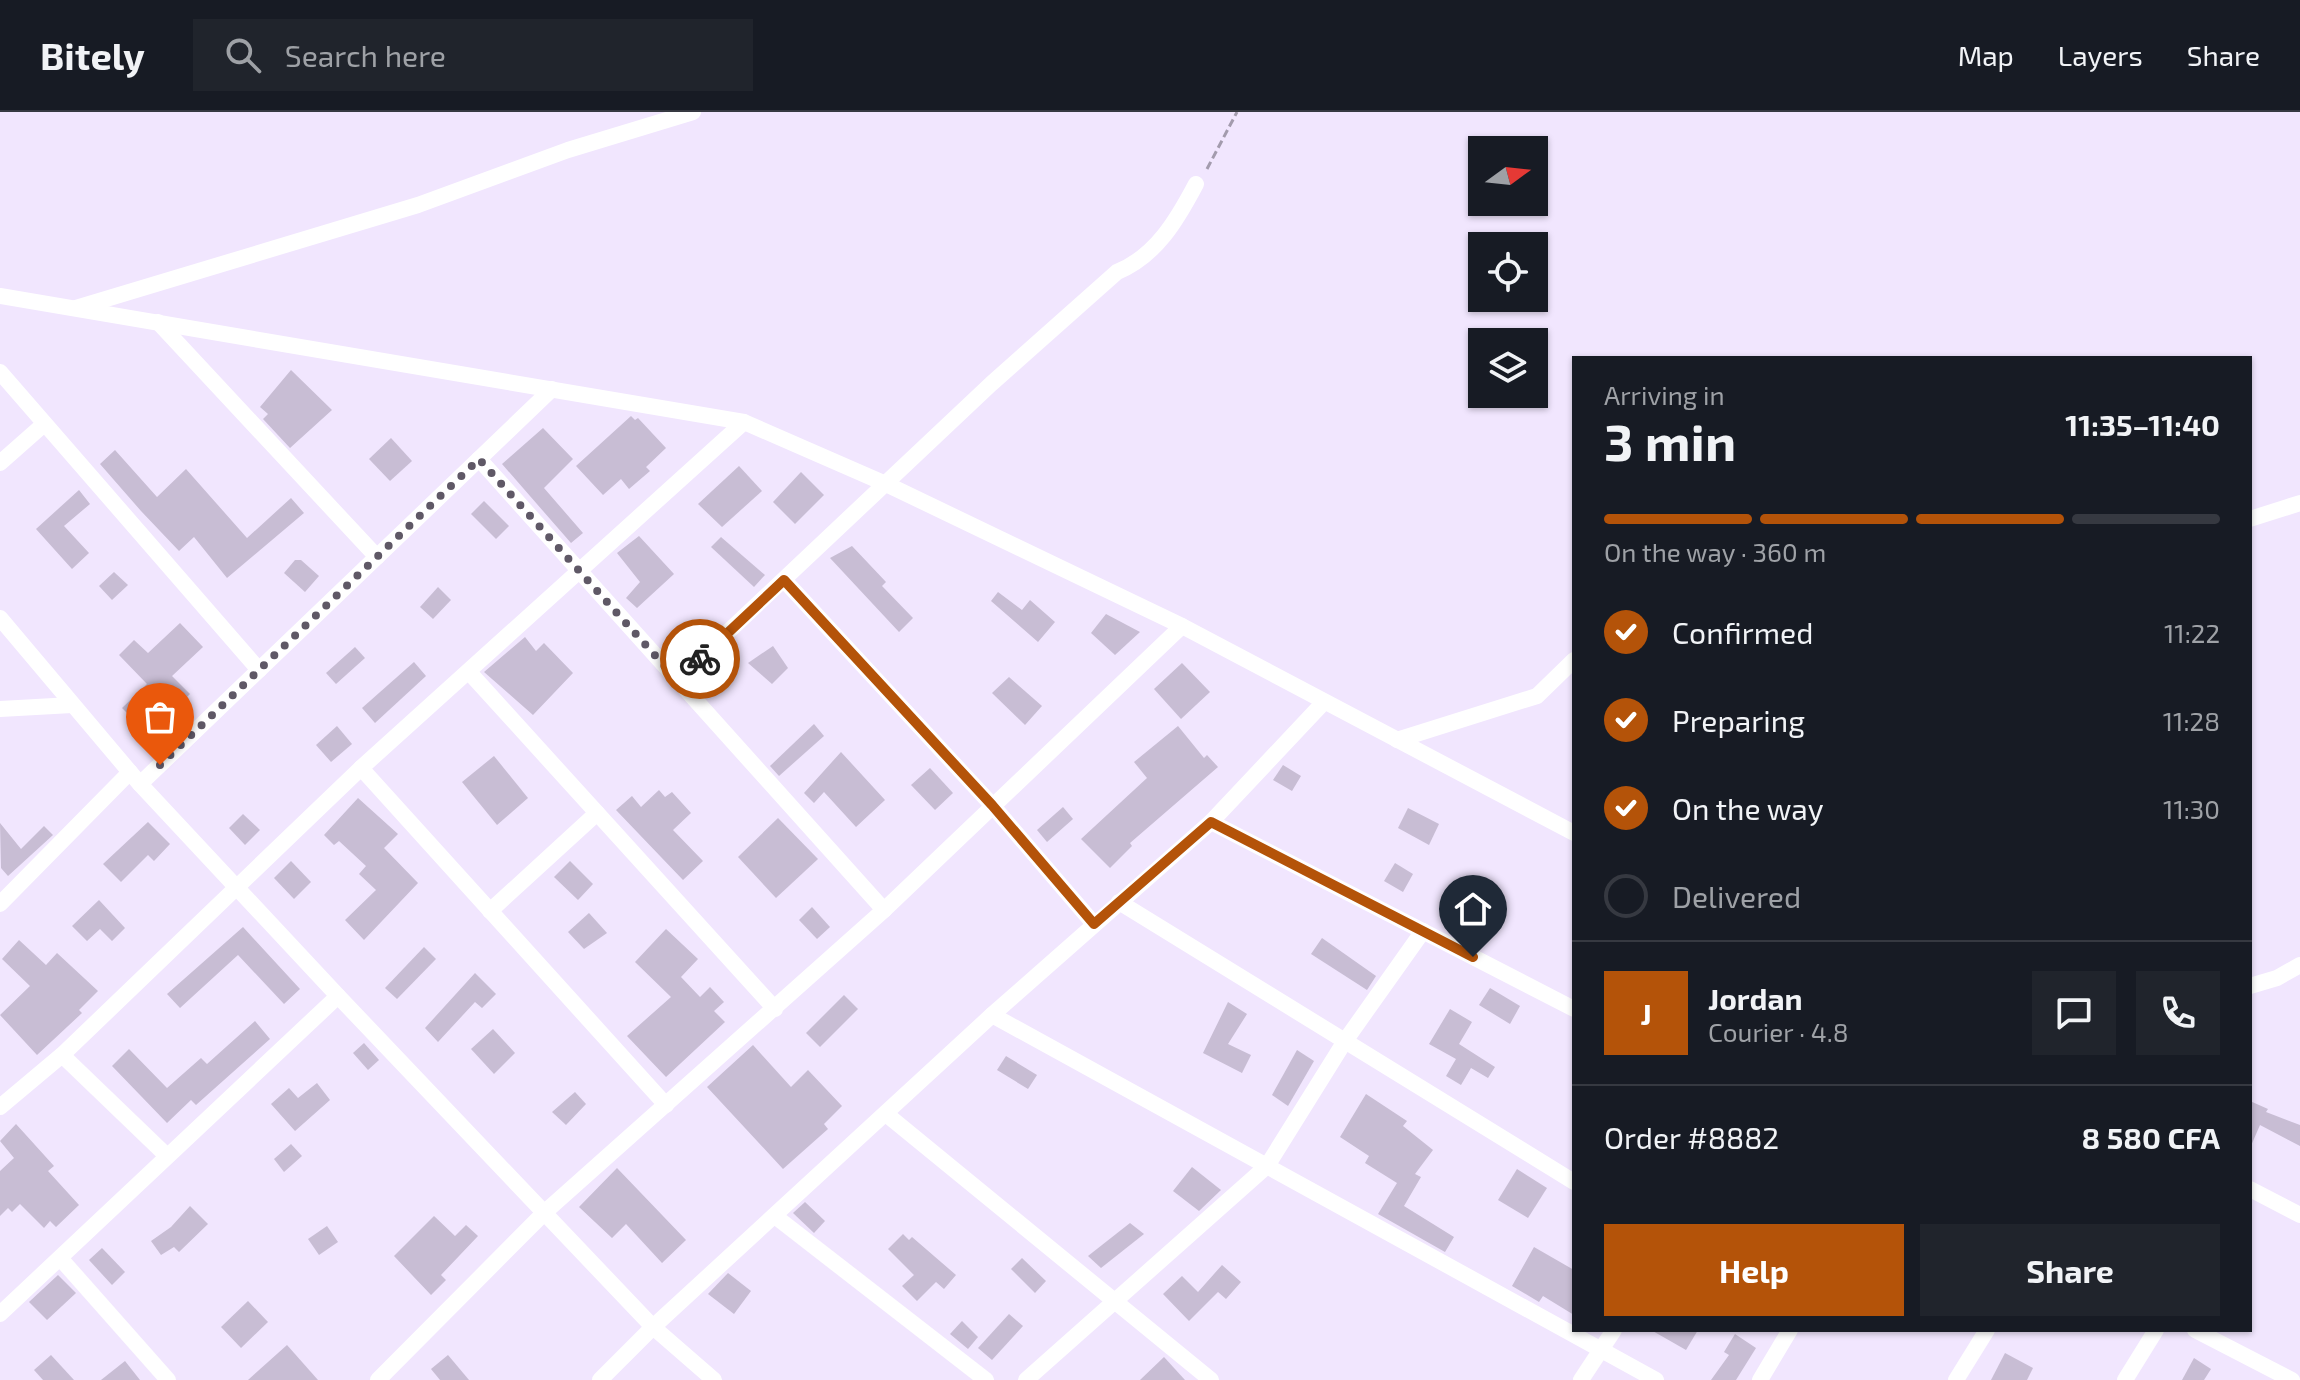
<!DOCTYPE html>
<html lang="en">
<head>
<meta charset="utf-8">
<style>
  body { margin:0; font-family:"Exo 2",sans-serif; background:#20242c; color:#f1f3f6; height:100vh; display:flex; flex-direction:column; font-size:30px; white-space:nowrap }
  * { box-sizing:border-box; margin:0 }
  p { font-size:26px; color:#9ea1a6 }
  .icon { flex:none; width:44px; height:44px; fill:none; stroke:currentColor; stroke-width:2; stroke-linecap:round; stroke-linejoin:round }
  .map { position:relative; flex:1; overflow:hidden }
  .details { position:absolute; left:1572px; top:244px; width:680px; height:976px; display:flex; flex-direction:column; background:#171b24; border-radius:0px; box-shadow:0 2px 6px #0004 }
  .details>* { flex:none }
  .needle { width:52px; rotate:75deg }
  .buttons { position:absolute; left:1468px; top:24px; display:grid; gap:16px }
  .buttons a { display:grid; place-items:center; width:80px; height:80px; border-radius:0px; background:#171b24; box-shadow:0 2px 6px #0004; font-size:40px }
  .pin { position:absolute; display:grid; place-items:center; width:68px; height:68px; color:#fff; margin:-82px -34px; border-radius:50% 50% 50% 0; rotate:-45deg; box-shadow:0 0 8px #0007 }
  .pin .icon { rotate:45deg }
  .courier { position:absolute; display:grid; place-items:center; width:80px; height:80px; margin:-40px; border:6px solid #b45309; border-radius:50%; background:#fff; color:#222; box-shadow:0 2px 10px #0007 }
  .head em { font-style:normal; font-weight:700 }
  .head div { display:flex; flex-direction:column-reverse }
  .head { display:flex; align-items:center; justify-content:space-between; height:136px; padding:0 32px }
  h1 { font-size:52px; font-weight:700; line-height:60px }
  .bar { display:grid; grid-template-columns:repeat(4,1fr); gap:12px 8px; align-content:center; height:96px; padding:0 32px }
  .bar i { height:10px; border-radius:6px; background:#363941 }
  .bar .on { background:#b45309 }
  .bar p { grid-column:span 4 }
  .line { display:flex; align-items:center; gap:20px; padding:0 32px; border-top:2px solid #363941 }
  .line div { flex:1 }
  .round { display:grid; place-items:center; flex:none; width:84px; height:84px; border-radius:0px; background:#20242c }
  ol { padding:0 32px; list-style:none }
  li { display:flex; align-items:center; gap:24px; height:88px }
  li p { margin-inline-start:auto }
  li .icon { padding:8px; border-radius:50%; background:#b45309; color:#fff; stroke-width:4 }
  li:last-child { color:#9ea1a6 }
  li i { width:44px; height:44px; border:4px solid #363941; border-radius:50% }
  .primary-button { display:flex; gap:16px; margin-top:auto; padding:16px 32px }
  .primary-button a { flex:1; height:92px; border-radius:0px; background:#b45309; color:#fff; font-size:32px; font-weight:700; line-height:92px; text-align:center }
  .primary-button a+a { background:#20242c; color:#f1f3f6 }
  header { display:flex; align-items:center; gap:48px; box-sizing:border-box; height:112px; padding:0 40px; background:#171b24; border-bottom:2px solid #363941 }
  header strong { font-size:38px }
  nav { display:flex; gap:44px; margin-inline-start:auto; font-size:28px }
  .search { width:560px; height:72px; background:#20242c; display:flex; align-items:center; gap:20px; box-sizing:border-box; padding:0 28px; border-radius:0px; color:#9ea1a6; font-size:30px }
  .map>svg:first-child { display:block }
  .building { fill:#c8bdd4 }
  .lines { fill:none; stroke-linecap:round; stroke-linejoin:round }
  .path { stroke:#a39bad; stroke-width:3; stroke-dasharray:8 4; stroke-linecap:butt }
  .street { stroke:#fff; stroke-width:16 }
  .done { stroke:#5f5866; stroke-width:8; stroke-dasharray:0 14.4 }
  .route { stroke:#b45309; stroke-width:10 }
</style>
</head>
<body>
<header>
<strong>Bitely</strong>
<div class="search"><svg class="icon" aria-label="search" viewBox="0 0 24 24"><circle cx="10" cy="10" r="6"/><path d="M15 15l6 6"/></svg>Search here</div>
<nav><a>Map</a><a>Layers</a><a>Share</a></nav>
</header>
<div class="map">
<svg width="2300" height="1268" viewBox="0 0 2300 1268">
  <rect width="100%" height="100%" fill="#f1e6fe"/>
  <g class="building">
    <polygon points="291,258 332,298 290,336 263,307 268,302 260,295"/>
    <polygon points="631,304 635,308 638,306 666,336 646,355 650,359 629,377 621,367 603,383 576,354"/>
    <polygon points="543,316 573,347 544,376 583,421 571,431 502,352"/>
    <polygon points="391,326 412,349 390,369 369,347"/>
    <polygon points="115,338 157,385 186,357 247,426 291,386 304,401 227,466 194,425 179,439 141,399 100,352"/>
    <polygon points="739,354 762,379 722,415 698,392"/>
    <polygon points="801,360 824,383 795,412 773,390"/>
    <polygon points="79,378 90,392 64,414 89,441 72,457 36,417"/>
    <polygon points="484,389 509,414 496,427 471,402"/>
    <polygon points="639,424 674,462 637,496 626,486 640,470 617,441"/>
    <polygon points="721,425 765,463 754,475 711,435"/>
    <polygon points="852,434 886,470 882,474 913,506 899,520 830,446"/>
    <polygon points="295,448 301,448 319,464 305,480 284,461"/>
    <polygon points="114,460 128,473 112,488 99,474"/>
    <polygon points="438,475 451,488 433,507 420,495"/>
    <polygon points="998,480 1022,498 1030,488 1055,510 1038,530 991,489"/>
    <polygon points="1106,502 1140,520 1115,543 1091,521"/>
    <polygon points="180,511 203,535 172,564 190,582 149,623 122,596 147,572 119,543 134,528 148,541"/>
    <polygon points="525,525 536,539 544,531 573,561 533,603 484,560"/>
    <polygon points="773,534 788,556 772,572 748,551"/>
    <polygon points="355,535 365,546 336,572 326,561"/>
    <polygon points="414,550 426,564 375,611 362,596"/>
    <polygon points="1182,551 1210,580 1181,607 1154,577"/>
    <polygon points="1009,565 1042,594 1025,613 992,581"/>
    <polygon points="814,612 824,624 779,664 770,654"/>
    <polygon points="337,614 352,632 331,650 316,633"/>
    <polygon points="1178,614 1204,646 1207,643 1218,655 1130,731 1132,734 1110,756 1081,727 1147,666 1134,650"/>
    <polygon points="841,640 885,688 856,715 824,680 814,691 804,681"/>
    <polygon points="494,644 528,686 497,713 462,670"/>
    <polygon points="1283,653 1301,664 1292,679 1273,668"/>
    <polygon points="930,656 953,681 935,698 911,673"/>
    <polygon points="659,678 665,685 672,680 691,701 673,718 703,749 683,768 616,698 632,684 641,695"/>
    <polygon points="358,686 398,722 384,736 418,771 364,828 345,808 376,778 359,762 366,754 339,729 334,733 324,723"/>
    <polygon points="1063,695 1073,707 1047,730 1037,718"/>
    <polygon points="1408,696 1439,712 1429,733 1398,716"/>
    <polygon points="243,702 260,718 245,733 229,716"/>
    <polygon points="778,706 818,747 776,786 738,745"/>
    <polygon points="148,710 170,732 154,749 148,743 121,770 103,752"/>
    <polygon points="0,711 21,737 44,714 53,723 8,764 1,756"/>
    <polygon points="291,749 311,770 294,787 274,766"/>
    <polygon points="570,749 593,772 578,788 554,765"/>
    <polygon points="1395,751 1413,762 1403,780 1384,769"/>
    <polygon points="99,788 125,816 112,829 100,817 87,829 72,814"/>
    <polygon points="812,795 830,815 817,827 799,808"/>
    <polygon points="589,801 607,821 584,837 568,820"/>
    <polygon points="243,815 300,877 284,892 238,843 180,896 167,882"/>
    <polygon points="666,817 698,847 681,865 700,885 710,875 724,890 714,899 725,910 666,965 627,924 671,885 635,850"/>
    <polygon points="1322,826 1376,864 1367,878 1311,842"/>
    <polygon points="19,828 46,853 57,841 98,879 79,898 82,901 37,943 0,903 30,874 2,847"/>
    <polygon points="424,835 436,847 397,887 385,876"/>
    <polygon points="475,861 496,882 482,896 475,890 438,930 425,916"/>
    <polygon points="1490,876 1520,894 1510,912 1479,893"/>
    <polygon points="844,883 858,897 820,935 806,921"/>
    <polygon points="1228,890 1247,902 1228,932 1251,943 1242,961 1203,941"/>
    <polygon points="1450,897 1472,910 1459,932 1495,955 1488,966 1471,956 1461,973 1446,964 1456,947 1429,932"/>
    <polygon points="255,909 270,927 196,993 191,988 167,1011 112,954 129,937 167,976 201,946 207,952"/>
    <polygon points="493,917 515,941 494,962 471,937"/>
    <polygon points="364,931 379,948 368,958 353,941"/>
    <polygon points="753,933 791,975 808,958 842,994 824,1012 828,1017 783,1057 707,975"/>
    <polygon points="1297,938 1314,949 1288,994 1272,983"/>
    <polygon points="1006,944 1037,963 1028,977 997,958"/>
    <polygon points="317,971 330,988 295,1019 271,992 289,976 298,986"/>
    <polygon points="575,980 586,992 566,1013 552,1000"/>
    <polygon points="1366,982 1407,1009 1403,1014 1433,1038 1415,1062 1421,1065 1404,1094 1454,1125 1445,1140 1378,1102 1397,1071 1365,1051 1369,1044 1340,1025"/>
    <polygon points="2250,989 2268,997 2266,1000 2300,1013 2300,1034 2260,1013 2250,1036"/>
    <polygon points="16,1012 54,1054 48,1059 79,1093 56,1115 50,1109 44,1116 20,1092 12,1100 8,1096 0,1104 0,1059 14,1046 0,1029"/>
    <polygon points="291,1032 302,1044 284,1060 274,1047"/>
    <polygon points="1192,1055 1221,1078 1199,1099 1173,1079"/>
    <polygon points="617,1056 686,1128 662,1151 626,1112 612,1126 579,1095"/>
    <polygon points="1517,1057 1547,1076 1528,1106 1498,1088"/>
    <polygon points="805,1090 825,1109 814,1121 793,1101"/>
    <polygon points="190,1094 208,1112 179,1140 174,1135 161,1143 151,1129 171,1115"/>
    <polygon points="434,1104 455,1124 466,1113 478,1124 441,1163 446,1168 431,1183 394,1144"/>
    <polygon points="1130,1111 1144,1122 1101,1156 1088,1144"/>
    <polygon points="327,1114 338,1130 319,1143 308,1127"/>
    <polygon points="903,1122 909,1128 912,1125 956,1163 944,1177 936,1170 917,1189 902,1174 914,1163 888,1137"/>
    <polygon points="1534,1135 1574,1158 1574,1203 1543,1184 1539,1190 1512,1174"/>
    <polygon points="102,1136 125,1160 112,1173 89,1148"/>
    <polygon points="1022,1146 1046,1169 1035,1181 1011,1157"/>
    <polygon points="1222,1153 1241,1170 1226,1187 1218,1180 1189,1209 1163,1182 1182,1164 1198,1180"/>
    <polygon points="728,1161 751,1179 734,1202 708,1182"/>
    <polygon points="58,1163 76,1181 47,1208 29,1190"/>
    <polygon points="248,1189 268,1210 241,1236 221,1215"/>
    <polygon points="1009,1202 1023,1214 992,1248 978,1236"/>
    <polygon points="962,1209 978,1225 968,1237 950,1222"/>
    <polygon points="1651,1218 1698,1218 1686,1238"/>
    <polygon points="1735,1222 1756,1236 1736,1268 1711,1268 1729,1243 1724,1240"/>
    <polygon points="287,1233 318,1268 248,1268"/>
    <polygon points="2005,1241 2033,1256 2027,1268 1991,1268"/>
    <polygon points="51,1243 74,1268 43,1268 34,1258"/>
    <polygon points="448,1243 469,1268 440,1268 431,1257"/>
    <polygon points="1164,1245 1185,1268 1140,1268"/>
    <polygon points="2194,1246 2211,1257 2204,1268 2182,1268"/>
    <polygon points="125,1249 140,1268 101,1268"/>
  </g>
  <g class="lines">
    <polyline class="path" points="1207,57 1237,0"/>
    <g class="street">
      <polyline points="0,184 744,310 886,372 1182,514 1574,721"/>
      <polyline points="76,196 418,93 568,38 693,0"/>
      <polyline points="158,210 377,445"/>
      <polyline points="0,260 259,558"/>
      <polyline points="479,347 884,798"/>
      <polyline points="0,351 43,313"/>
      <polyline points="2250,407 2300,391"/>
      <polyline points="784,468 992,693 1094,812"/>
      <polyline points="0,506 140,672 338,884 653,1215 714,1268"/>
      <polyline points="469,560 775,897"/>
      <path d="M 677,568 L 991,272 L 1117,160 C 1156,144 1177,108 1196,72"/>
      <polyline points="0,597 72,593"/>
      <polyline points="1397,628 1537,584 1574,548"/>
      <polyline points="361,656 666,993"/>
      <polyline points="140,672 552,277"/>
      <polyline points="1211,710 1574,897"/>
      <polyline points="1119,790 1574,1070"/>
      <polyline points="0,792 130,660"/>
      <polyline points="490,799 597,701"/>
      <polyline points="2250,874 2277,866 2300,853"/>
      <polyline points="992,903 1656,1268"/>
      <polyline points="62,943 167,1044"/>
      <polyline points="0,995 62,943 361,656 744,310"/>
      <polyline points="886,1002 1211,1268"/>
      <polyline points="2250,1077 2300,1103"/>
      <polyline points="776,1105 986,1268"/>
      <polyline points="60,1146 168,1268"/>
      <polyline points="0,1202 338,884"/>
      <polyline points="2195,1218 2292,1268"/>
      <polyline points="378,1268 545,1100 884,798 1182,514"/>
      <polyline points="600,1268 653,1215 992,903 1211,710 1324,590"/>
      <polyline points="1026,1268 1267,1054 1345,929 1423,819"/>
      <polyline points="1581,1268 1614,1218"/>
      <polyline points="1760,1268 1790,1218"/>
      <polyline points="1956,1268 1987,1218"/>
      <polyline points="2125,1268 2156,1218"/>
    </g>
  </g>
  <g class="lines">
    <polyline class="done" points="160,653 479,347 677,568 700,547"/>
    <polyline class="route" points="700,547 784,468 992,693 1094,812 1211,710 1473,845"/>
  </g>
</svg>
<div class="buttons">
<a><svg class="needle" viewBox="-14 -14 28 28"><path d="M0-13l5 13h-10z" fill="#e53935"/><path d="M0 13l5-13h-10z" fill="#9ea1a6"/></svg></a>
<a><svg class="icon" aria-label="locate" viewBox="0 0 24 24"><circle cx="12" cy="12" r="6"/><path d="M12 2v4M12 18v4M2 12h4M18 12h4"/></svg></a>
<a><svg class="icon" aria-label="layers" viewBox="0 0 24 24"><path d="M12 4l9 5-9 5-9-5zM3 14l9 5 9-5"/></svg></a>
</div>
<div class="pin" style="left:160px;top:653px;background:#ea580c"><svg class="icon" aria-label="bag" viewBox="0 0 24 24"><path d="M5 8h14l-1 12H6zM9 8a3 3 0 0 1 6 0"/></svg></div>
<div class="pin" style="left:1473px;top:845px;background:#1f2937"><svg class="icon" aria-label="home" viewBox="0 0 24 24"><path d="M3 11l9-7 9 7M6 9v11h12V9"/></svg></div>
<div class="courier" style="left:700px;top:547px"><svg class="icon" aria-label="bike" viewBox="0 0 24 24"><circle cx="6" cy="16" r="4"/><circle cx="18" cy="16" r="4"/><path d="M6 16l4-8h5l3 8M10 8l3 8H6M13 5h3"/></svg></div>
<section class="details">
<div class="head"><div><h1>3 min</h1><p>Arriving in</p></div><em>11:35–11:40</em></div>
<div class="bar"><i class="on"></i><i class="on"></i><i class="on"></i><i></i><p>On the way · 360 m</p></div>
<ol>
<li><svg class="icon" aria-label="check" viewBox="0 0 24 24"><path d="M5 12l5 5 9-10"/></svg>Confirmed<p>11:22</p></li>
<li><svg class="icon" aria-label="check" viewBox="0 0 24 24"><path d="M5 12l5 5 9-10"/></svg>Preparing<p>11:28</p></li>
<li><svg class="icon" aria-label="check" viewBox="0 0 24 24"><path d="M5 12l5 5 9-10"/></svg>On the way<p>11:30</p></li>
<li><i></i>Delivered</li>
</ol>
<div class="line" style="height:144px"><b class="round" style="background:#b45309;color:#fff">J</b><div><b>Jordan</b><p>Courier · 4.8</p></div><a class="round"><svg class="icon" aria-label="chat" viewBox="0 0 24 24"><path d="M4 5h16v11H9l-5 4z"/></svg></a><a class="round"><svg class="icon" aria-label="phone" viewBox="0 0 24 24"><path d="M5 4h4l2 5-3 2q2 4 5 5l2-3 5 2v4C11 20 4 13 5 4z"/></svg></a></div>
<div class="line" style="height:104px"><div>Order #8882</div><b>8 580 CFA</b></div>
<div class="primary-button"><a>Help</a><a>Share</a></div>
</section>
</div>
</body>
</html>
